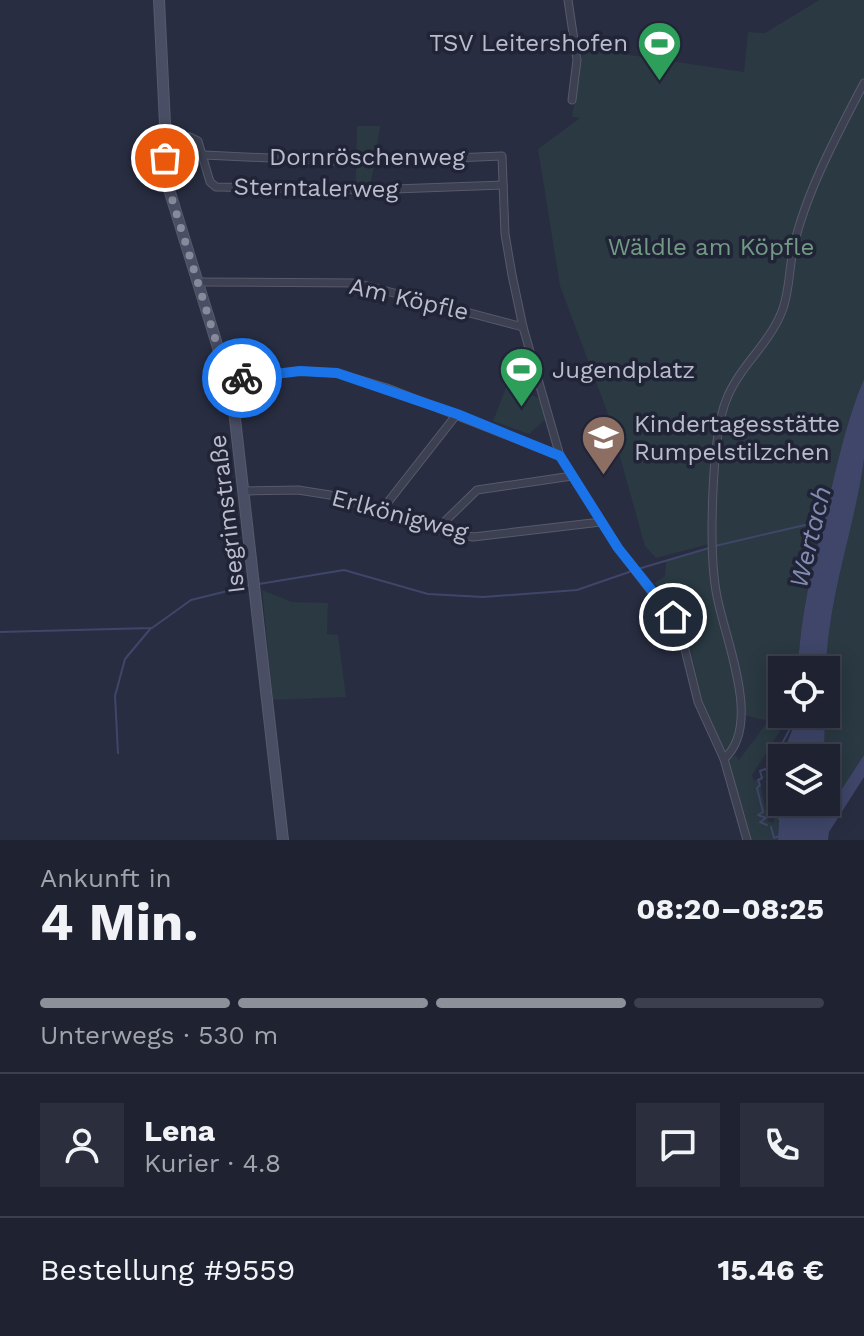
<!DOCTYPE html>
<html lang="de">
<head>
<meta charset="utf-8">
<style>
  body { margin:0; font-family:"Work Sans",sans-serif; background:#2b2f3d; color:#f1f3f6; height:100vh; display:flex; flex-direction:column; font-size:30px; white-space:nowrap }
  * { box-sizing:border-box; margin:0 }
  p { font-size:26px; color:#a1a4ab }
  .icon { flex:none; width:44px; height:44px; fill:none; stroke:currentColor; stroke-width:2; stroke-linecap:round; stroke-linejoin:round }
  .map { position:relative; height:840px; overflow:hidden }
  .drawer { display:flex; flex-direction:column; background:#1e2231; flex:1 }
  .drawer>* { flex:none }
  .controls { position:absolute; left:768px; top:656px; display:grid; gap:16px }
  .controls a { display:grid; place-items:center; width:72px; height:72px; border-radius:0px; background:#1e2231; box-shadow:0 4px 20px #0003,0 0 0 2px #3c3f4d; font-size:40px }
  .pin { position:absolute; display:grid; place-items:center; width:68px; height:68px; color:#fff; margin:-34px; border:4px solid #fff; border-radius:50%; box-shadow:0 2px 8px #0007 }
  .courier { position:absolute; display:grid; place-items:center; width:80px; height:80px; margin:-40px; border:6px solid #1a73e8; border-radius:50%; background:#fff; color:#222; box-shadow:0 2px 10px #0007 }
  .overview em { font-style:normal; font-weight:700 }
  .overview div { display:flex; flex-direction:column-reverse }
  .overview { display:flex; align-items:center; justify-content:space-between; height:136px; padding:0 40px }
  h1 { font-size:52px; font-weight:700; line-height:60px }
  .bar { display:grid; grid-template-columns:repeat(4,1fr); gap:12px 8px; align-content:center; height:96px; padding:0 40px }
  .bar i { height:10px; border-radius:6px; background:#3c3f4d }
  .bar .selected { background:#8c9099 }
  .bar p { grid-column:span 4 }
  .line { display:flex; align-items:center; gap:20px; padding:0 40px; border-top:2px solid #3c3f4d }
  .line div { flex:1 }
  .round { display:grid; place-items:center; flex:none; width:84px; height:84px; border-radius:0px; background:#2b2f3d }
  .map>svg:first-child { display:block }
  .green { fill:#2a3942 }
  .water { fill:#3f4669 }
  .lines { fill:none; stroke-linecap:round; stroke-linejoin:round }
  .stream { stroke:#3f4669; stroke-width:2 }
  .street-casing { stroke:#575a6b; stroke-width:9 }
  .secondary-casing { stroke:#575a6b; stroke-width:12 }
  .street { stroke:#3c4051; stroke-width:7 }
  .secondary { stroke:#4a4e64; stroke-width:10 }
  .done { stroke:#868a9b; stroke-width:8; stroke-dasharray:0 14.4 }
  .route { stroke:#1a73e8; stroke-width:10 }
  .labels { text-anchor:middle; stroke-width:7; stroke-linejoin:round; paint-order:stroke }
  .poi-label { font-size:24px; fill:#b9bccb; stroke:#212436; text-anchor:start }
  .street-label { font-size:24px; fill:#b9bccb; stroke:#212436 }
  .park-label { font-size:24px; fill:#719b84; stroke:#212436 }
  .water-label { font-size:26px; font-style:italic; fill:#828bb1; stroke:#212436 }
</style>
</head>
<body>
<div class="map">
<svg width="864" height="840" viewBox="0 0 864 840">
  <rect width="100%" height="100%" fill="#282d41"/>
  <g class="green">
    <path d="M 819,0 L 864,0 L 864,379 C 846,421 837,466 826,511 C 813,564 800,615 798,670 L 782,670 L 782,714 L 791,714 L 752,775 L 754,781 L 766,775 L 760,782 L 768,821 L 773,823 L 775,815 L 779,816 L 778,840 L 749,840 L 729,760 L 735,755 L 739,760 L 768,721 L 743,715 L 736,743 L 724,753 L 702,701 L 683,616 L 654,583 L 665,576 L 666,561 L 719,545 L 713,543 L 656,558 L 645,546 L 607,411 L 560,286 L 538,149 L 580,118 L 572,117 L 583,48 L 744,72 L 748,32 L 765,33 Z"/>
    <polygon points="357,126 380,126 375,159 356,160"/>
    <polygon points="356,165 374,165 370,187 356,187"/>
    <polygon points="507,385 541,399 546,419 529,434 493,421"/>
    <polygon points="864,458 864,755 831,805 826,796 824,758 827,635"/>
    <polygon points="262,590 292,602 328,603 327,634 338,635 346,697 273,700"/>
  </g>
  <g class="water">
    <path d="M 864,379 C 864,405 864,434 864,459 C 854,531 828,597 826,670 L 798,670 C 800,615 813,564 826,511 C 837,466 846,421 864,379 Z"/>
    <polygon points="791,714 825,714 824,758 782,758 782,788 777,786 775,772 793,728"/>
    <polygon points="864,755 864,777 829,832 828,840 778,840 779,820 775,815 783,808 783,802 818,802 819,810 819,802 825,802 828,810"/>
  </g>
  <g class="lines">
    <g class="stream">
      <polyline points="715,546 805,525 822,527"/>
      <polyline points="638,569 709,548"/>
      <polyline points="259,584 344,570 428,594 483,597 577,590 632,571"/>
      <polyline points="0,632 152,628 191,600 248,586"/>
      <polyline points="118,753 115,696 125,659 151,628"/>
      <polyline points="767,825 760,822 766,818 758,815 763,812 757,788 760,785 758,780 762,778 760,771 765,769 771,774 769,768 792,725"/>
      <polyline points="771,827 774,838 780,836"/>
    </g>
    <defs>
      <g id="street">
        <polyline points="568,0 577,60 572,100"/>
        <polyline points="164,136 190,137 198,141 210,182 216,187 368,190 503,185"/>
        <polyline points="204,155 356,162 502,156 505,234 512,275 523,327 560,456 618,548 680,629 698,702 724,759 747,840"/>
        <polyline points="198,282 356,283 523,327"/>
        <polyline points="228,380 300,371 337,373 387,388 560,456"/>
        <polyline points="246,491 298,490 330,495 427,527 473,537 601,522"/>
        <polyline points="381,511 457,414"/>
        <polyline points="437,529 477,490 572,476"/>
        <path d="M 724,759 C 764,724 723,636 716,591 C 709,550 711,435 727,398 C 740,366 770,343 782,311 C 790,291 789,266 794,245 C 807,190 838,133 864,83"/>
      </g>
      <polyline id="secondary" points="159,0 168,186 228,380 234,410 283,840"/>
    </defs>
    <use href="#street" class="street-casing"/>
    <use href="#secondary" class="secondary-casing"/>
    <use href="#street" class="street"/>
    <use href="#secondary" class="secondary"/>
  </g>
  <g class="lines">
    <polyline class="done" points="165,158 168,186 228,380 242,378"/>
    <polyline class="route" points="242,378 300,371 337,373 457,414 560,456 618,548 673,617"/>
  </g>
  <defs>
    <symbol id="stadium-pin" viewBox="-11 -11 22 30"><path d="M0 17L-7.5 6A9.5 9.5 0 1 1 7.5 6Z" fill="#2e9e5b" stroke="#212436"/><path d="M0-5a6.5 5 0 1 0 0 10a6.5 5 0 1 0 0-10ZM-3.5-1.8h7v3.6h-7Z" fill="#fff"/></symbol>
    <symbol id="school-pin" viewBox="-11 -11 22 30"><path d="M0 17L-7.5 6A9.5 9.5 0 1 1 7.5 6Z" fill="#8d6e63" stroke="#212436"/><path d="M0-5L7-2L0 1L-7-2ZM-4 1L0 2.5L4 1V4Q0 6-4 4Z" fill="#fff"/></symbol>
  </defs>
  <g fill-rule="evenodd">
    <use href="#stadium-pin" x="634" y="18" width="51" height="69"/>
    <use href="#stadium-pin" x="496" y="344" width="51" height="69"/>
    <use href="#school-pin" x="578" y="412" width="51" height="69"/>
  </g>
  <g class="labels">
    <g class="poi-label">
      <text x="628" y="51" text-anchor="end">TSV Leitershofen</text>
      <text x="552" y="378">Jugendplatz</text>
      <text x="634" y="432">Kindertagesstätte<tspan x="634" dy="28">Rumpelstilzchen</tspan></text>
    </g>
    <g class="street-label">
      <text x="367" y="165">Dornröschenweg</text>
      <text transform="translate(316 188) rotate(1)" y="8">Sterntalerweg</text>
      <text transform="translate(409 299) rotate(13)" y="8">Am Köpfle</text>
      <text transform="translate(227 514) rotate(-97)" y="8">Isegrimstraße</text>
      <text transform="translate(400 515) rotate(15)" y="8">Erlkönigweg</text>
    </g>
    <g class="park-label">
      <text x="711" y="255">Wäldle am Köpfle</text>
    </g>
    <g class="water-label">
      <text transform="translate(810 537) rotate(-76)" y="9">Wertach</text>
    </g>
  </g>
</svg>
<div class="controls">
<a><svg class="icon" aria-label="locate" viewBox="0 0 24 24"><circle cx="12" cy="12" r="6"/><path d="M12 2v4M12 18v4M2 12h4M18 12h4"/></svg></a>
<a><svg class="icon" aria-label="layers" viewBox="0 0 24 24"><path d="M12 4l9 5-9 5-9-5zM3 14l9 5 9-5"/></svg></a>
</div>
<div class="pin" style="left:165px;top:158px;background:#ea580c"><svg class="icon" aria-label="bag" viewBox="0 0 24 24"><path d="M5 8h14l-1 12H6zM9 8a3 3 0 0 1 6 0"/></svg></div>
<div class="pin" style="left:673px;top:617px;background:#1f2937"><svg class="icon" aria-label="home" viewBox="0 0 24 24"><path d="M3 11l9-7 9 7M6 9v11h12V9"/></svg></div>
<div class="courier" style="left:242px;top:378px"><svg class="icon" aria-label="bike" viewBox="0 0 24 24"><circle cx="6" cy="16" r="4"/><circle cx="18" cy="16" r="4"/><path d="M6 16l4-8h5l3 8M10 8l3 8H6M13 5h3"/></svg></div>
</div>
<section class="drawer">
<div class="overview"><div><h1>4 Min.</h1><p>Ankunft in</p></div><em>08:20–08:25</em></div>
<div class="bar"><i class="selected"></i><i class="selected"></i><i class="selected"></i><i></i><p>Unterwegs · 530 m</p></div>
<div class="line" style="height:144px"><a class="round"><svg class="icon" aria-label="person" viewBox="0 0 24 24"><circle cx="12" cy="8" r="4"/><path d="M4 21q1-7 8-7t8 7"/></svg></a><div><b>Lena</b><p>Kurier · 4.8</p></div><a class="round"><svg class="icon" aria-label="chat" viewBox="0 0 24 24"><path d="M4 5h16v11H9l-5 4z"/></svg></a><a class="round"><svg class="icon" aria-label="phone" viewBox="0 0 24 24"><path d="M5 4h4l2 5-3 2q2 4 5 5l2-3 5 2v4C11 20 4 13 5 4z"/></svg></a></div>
<div class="line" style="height:104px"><div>Bestellung #9559</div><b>15.46 €</b></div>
</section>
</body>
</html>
